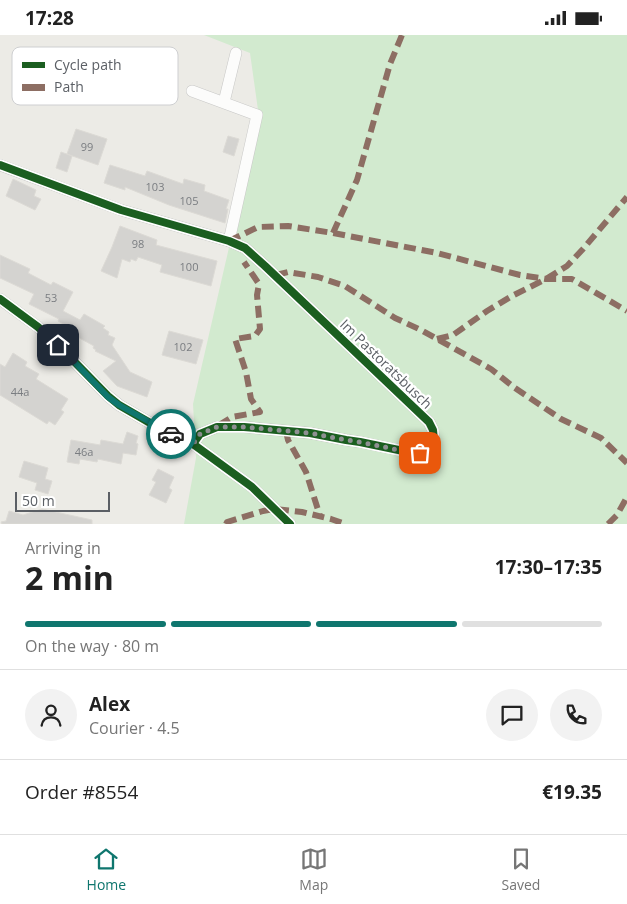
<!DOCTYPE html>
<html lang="en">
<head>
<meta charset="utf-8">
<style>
  body { margin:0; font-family:"Open Sans",sans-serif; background:#f2f2f2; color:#222; height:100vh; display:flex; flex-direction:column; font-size:19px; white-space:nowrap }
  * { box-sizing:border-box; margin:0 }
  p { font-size:16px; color:#767676 }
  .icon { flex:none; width:28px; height:28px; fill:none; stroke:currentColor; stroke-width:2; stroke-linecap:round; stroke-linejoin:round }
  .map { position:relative; height:489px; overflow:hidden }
  .panel { display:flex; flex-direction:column; background:#fff; flex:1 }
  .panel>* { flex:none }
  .scale { position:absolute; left:15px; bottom:12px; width:95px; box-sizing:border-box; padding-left:5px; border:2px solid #5b5f65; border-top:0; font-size:14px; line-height:18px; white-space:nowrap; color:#5b5f65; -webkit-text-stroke:4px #fff; paint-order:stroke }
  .pin { position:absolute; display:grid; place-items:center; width:42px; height:42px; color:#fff; margin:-21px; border-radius:10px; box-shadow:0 2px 8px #0006 }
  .courier { position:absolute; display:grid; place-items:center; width:50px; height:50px; margin:-25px; border:4px solid #0f766e; border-radius:50%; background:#fff; color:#222; box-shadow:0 1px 6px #0007 }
  .summary em { font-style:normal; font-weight:700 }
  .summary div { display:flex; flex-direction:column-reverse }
  .summary { display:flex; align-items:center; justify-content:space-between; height:85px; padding:0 25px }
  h1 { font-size:32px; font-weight:700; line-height:38px }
  .bar { display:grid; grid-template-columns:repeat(4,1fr); gap:8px 5px; align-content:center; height:60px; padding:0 25px }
  .bar i { height:6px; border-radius:4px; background:#e0e0e0 }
  .bar .active { background:#0f766e }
  .bar p { grid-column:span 4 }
  .line { display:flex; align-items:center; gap:12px; padding:0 25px; border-top:1px solid #e0e0e0 }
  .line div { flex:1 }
  .round { display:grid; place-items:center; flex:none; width:52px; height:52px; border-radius:26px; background:#f2f2f2 }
  .status { display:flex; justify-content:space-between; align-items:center; height:35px; padding:0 25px; background:#fff; direction:ltr }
  .status svg { height:14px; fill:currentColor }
  .menu { display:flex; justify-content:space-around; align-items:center; height:70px; border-top:1px solid #e0e0e0; background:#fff; font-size:14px; color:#767676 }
  .menu a { display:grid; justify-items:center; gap:2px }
  .menu .active { color:#0f766e }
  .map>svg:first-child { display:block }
  .green { fill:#d2eacf }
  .building { fill:#d4d3d0; stroke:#dcdad5 }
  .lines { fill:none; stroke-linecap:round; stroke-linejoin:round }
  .minor-casing { stroke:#c8c8c7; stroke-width:12 }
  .minor { stroke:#fcfcfb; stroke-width:11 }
  .quiet { stroke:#8d6e63; stroke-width:6; stroke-dasharray:12 6; stroke-linecap:butt }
  .cycleway-casing { stroke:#fff; stroke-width:11 }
  .cycleway { stroke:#1b5e20; stroke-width:8 }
  .done { stroke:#8e9092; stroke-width:5; stroke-dasharray:0 9 }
  .route { stroke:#0f766e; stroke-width:6 }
  .labels { text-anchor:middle; stroke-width:4.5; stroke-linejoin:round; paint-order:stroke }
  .number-label { font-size:11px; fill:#7a7d81 }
  .street-label { font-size:14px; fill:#5b5f65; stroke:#fff }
  .key { fill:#fff; stroke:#cecfd1; stroke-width:1 }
  .key-label { font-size:14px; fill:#5b5f65 }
</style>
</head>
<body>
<div class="status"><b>17:28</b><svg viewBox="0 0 49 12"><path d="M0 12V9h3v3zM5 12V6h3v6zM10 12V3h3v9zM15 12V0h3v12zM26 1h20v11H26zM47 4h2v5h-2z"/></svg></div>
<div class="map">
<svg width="627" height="489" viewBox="0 0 627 489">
  <rect width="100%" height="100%" fill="#ecebe6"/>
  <polygon class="green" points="204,0 627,0 627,489 184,489 196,423 193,369 259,82 250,18"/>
  <g class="building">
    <polygon points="76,94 107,104 98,130 67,119"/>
    <polygon points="228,101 239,104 234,121 223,117"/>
    <polygon points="61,117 72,121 67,137 56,133"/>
    <polygon points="110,130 145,141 147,136 183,149 184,144 205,150 204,156 229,165 226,174 228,174 225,188 169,170 125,152 125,155 104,148"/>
    <polygon points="13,144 36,155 34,161 41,164 35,175 6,161"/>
    <polygon points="120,191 157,205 156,210 217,226 211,251 160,237 162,230 138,222 136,226 131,224 130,227 122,224 117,243 101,236 112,212"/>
    <polygon points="0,220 30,234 28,238 51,250 53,247 73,257 63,276 80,285 84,279 105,291 103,293 109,297 108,300 115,303 112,310 130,337 152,347 147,362 117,351 103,336 116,326 95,316 96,315 93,313 94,311 74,300 76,296 58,286 59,284 29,269 34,259 0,243"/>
    <polygon points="169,296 203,305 196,329 162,320"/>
    <polygon points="13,318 27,327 25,331 39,339 36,344 68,364 61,375 64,377 55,390 49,386 47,389 0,360 0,329 5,332"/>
    <polygon points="127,397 138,401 136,408 138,409 136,420 123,418 121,429 98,424 97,427 80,424 79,429 67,427 71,405 100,410 101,405 123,409"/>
    <polygon points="24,426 48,433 45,444 52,446 48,459 35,455 37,448 19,442"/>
    <polygon points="158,434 174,442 169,453 172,455 166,468 149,460 156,447 152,445"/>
    <polygon points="42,474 92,485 92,489 2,489 1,487 6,486 9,476 23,480"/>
  </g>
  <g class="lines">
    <defs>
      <g id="minor">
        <polyline points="192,56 257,80 229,206"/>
        <polyline points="224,67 236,18"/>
        <path d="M 0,130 L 121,175 L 229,206 L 245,213 L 265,231 L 429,387 L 433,395 L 434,406 C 427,415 425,418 413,418 L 360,407 L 346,405 L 310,398 L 244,392 L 217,392 L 200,399 L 193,409"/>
        <polyline points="0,264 38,292 58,310 108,361 119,370 164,396 193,409 252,452 290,489"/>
      </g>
    </defs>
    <use href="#minor" class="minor-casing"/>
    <use href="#minor" class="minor"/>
    <g class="quiet">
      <polyline points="333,198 357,145 390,29 402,0"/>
      <polyline points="229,206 258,192 288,191 333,198 437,218 520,240 546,244 572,244 627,276"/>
      <polyline points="276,240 288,237 318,242 345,251 395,283 421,295 491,334 515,353 561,384 601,403 627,428"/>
      <polyline points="437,304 453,300 487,276 512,261 546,244 567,231 583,214 627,162"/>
      <polyline points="219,390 232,382 260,377 251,364 246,337 235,304 255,301 260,294 257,260 259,249 244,227"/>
      <polyline points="286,396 288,405 306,437 320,481"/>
      <polyline points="226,489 227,487 263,476 275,474 302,477 331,484 345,489"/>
      <polyline points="608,489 617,480 627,462"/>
    </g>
    <defs>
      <g id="cycleway">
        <path d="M 0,130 L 121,175 L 229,206 L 245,213 L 265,231 L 429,387 L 433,395 L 434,406 C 427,415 425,418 413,418 L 360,407 L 346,405 L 310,398 L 244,392 L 217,392 L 200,399 L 193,409"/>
        <polyline points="0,264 38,292 58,310 108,361 119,370 164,396 193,409 252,452 290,489"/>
      </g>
    </defs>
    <use href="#cycleway" class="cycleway-casing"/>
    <use href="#cycleway" class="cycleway"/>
  </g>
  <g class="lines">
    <polyline class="done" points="171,399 193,409 200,399 217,392 244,392 310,398 346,405 360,407 413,418 420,418"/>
    <polyline class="route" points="58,310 108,362 119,370 171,399"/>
  </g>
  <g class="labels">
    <g class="number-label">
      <text x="87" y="116">99</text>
      <text x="155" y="156">103</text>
      <text x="189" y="170">105</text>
      <text x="138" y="213">98</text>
      <text x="189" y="236">100</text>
      <text x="51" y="267">53</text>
      <text x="183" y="316">102</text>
      <text x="20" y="361">44a</text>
      <text x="84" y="421">46a</text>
    </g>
    <g class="street-label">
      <text transform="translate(386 329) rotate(44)" y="5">Im Pastoratsbusch</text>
    </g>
  </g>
  <rect x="12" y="12" width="166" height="58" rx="8" class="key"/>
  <rect x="22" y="27" width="23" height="6" fill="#1b5e20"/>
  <rect x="22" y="49" width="23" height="7" fill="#8d6e63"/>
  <g class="key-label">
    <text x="54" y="35">Cycle path</text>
    <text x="54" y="57">Path</text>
  </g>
</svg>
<div class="scale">50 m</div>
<div class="pin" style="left:420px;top:418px;background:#ea580c"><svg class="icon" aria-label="bag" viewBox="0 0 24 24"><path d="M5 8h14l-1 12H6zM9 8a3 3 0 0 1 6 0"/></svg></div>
<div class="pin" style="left:58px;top:310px;background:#1f2937"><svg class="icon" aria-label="home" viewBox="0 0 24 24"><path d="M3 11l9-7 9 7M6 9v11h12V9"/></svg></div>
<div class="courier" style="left:171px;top:399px"><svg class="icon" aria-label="car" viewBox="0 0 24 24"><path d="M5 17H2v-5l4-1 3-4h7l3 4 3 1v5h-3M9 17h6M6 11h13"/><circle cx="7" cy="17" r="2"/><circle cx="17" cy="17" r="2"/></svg></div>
</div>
<section class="panel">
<div class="summary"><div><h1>2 min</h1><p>Arriving in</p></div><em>17:30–17:35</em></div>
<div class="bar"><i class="active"></i><i class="active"></i><i class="active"></i><i></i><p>On the way · 80 m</p></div>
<div class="line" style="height:90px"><a class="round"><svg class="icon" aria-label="person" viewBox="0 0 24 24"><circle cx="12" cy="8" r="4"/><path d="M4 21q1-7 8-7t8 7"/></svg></a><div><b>Alex</b><p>Courier · 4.5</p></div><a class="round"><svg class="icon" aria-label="chat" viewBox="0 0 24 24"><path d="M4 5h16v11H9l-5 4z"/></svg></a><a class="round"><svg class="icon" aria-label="phone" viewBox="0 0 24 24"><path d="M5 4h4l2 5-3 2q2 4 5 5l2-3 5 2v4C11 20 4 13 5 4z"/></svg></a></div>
<div class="line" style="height:65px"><div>Order #8554</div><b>€19.35</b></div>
</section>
<nav class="menu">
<a class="active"><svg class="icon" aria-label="home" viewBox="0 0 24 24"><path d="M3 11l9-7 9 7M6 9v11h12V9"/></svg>Home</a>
<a><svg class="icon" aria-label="map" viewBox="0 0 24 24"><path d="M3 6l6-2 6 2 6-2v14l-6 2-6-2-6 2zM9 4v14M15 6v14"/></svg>Map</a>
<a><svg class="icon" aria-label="saved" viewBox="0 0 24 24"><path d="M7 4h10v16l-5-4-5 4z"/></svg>Saved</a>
</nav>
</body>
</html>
